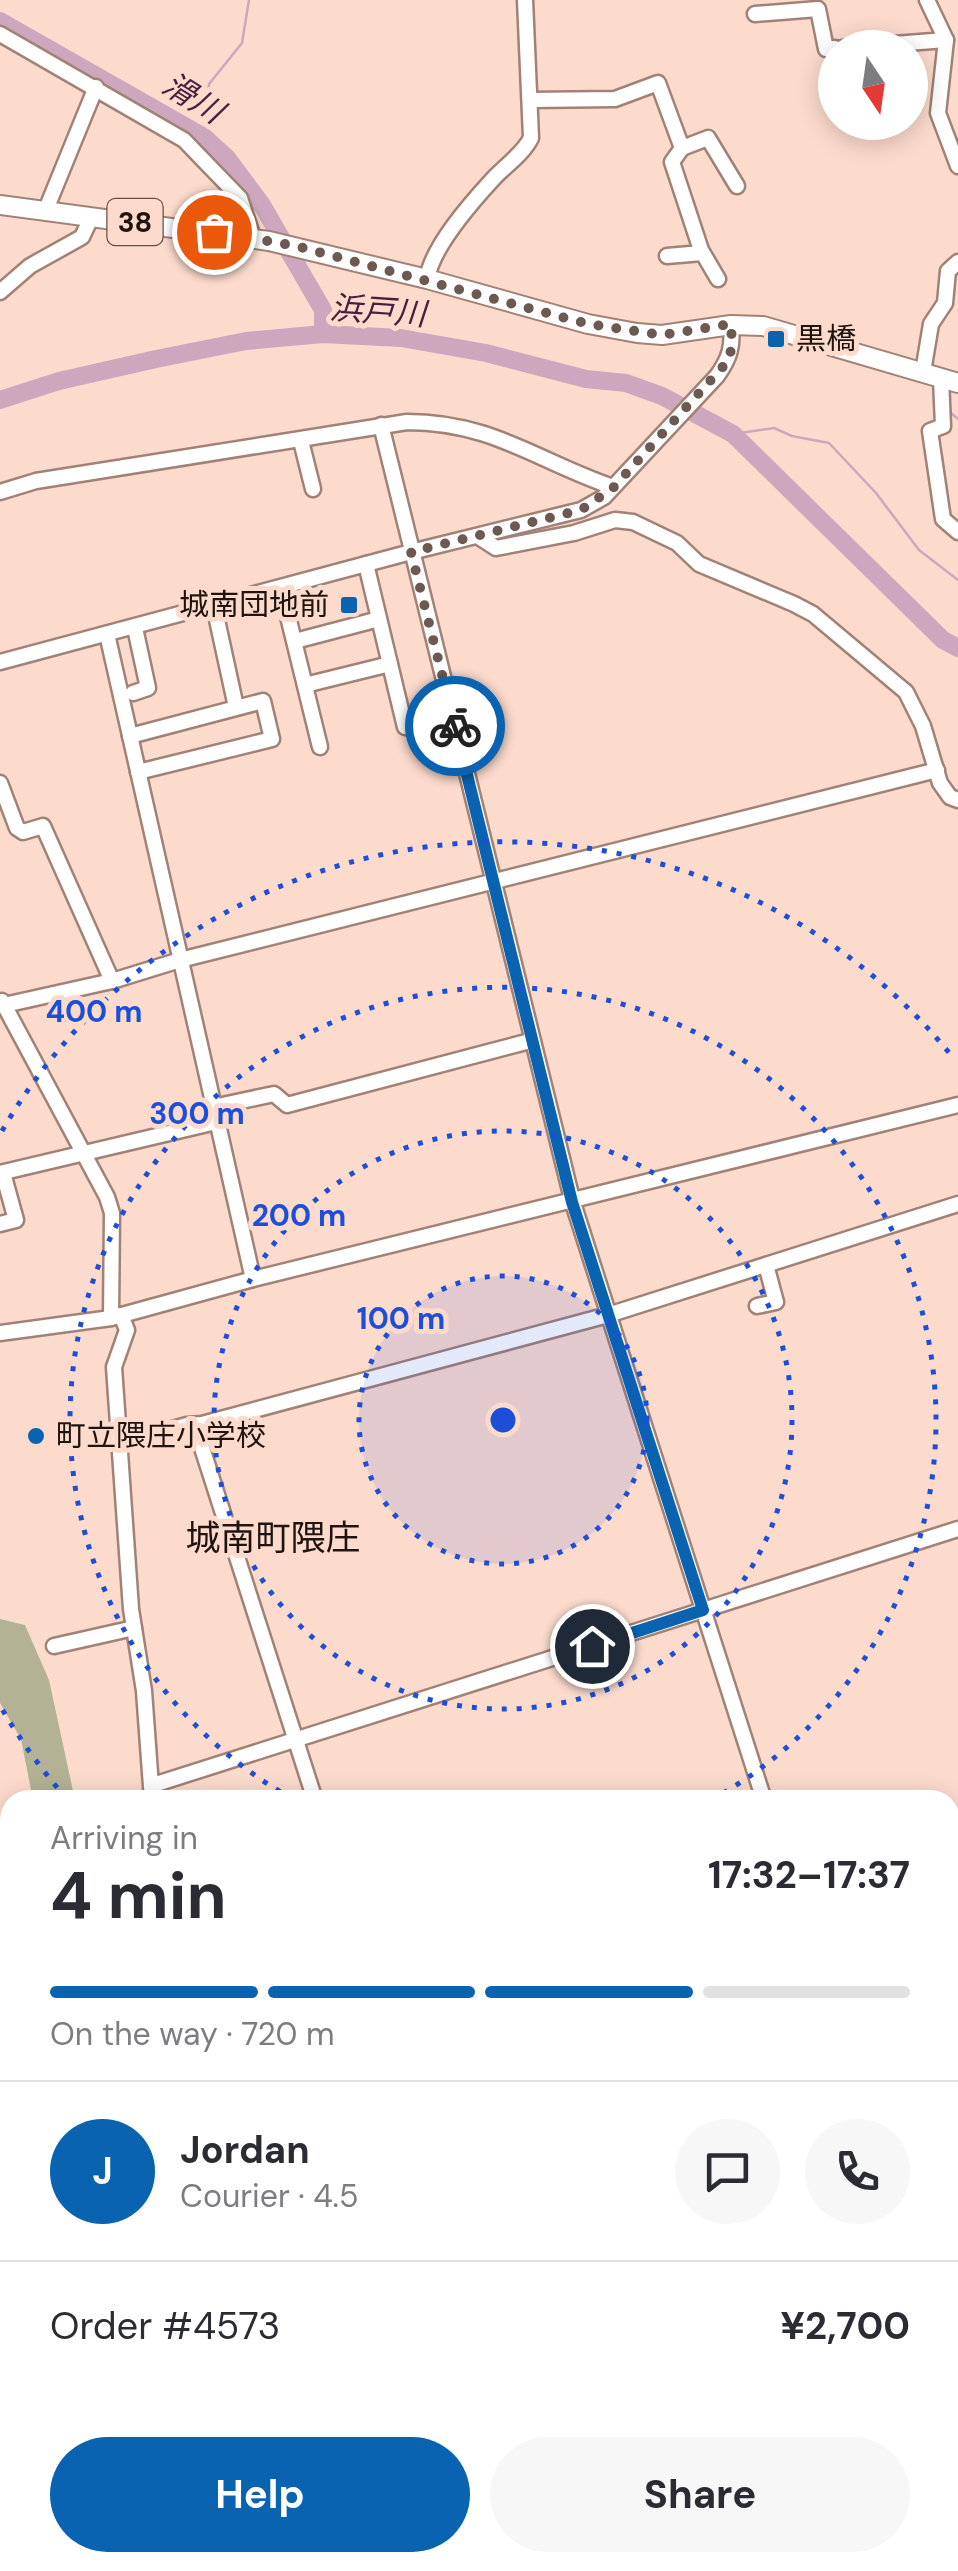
<!DOCTYPE html>
<html lang="en">
<head>
<meta charset="utf-8">
<style>
  body { margin:0; font-family:"DM Sans","Noto Sans JP",sans-serif; background:#f7f7f7; color:#2b2b33; height:100vh; display:flex; flex-direction:column; font-size:38px; white-space:nowrap }
  * { box-sizing:border-box; margin:0 }
  p { font-size:32px; color:#7c7c81 }
  .icon { flex:none; width:55px; height:55px; fill:none; stroke:currentColor; stroke-width:2; stroke-linecap:round; stroke-linejoin:round }
  .map { position:relative; flex:1; overflow:hidden }
  .side { position:absolute; left:0px; top:1790px; width:960px; height:782px; display:flex; flex-direction:column; background:#fff; border-radius:30px 30px 0 0; box-shadow:0 5px 25px #0003 }
  .side>* { flex:none }
  .needle { width:65px; rotate:167deg }
  .tools { position:absolute; left:818px; top:30px; display:grid; gap:20px }
  .tools a { display:grid; place-items:center; width:110px; height:110px; border-radius:50%; background:#fff; box-shadow:0 5px 25px #0003; font-size:50px }
  .pin { position:absolute; display:grid; place-items:center; width:85px; height:85px; color:#fff; margin:-42px; border:5px solid #fff; border-radius:50%; box-shadow:0 2px 10px #0007 }
  .courier { position:absolute; display:grid; place-items:center; width:100px; height:100px; margin:-50px; border:8px solid #0963b1; border-radius:50%; background:#fff; color:#222; box-shadow:0 2px 12px #0007 }
  .headline em { font-style:normal; font-weight:700 }
  .headline div { display:flex; flex-direction:column-reverse }
  .headline { display:flex; align-items:center; justify-content:space-between; height:170px; padding:0 50px }
  h1 { font-size:65px; font-weight:700; line-height:75px }
  .bar { display:grid; grid-template-columns:repeat(4,1fr); gap:15px 10px; align-content:center; height:120px; padding:0 50px }
  .bar i { height:12px; border-radius:8px; background:#e1e1e2 }
  .bar .selected { background:#0963b1 }
  .bar p { grid-column:span 4 }
  .line { display:flex; align-items:center; gap:25px; padding:0 50px; border-top:2px solid #e1e1e2 }
  .line div { flex:1 }
  .round { display:grid; place-items:center; flex:none; width:105px; height:105px; border-radius:52px; background:#f7f7f7 }
  .primary-button { display:flex; gap:20px; margin-top:auto; padding:20px 50px }
  .primary-button a { flex:1; height:115px; border-radius:60px; background:#0963b1; color:#fff; font-size:40px; font-weight:700; line-height:115px; text-align:center }
  .primary-button a+a { background:#f7f7f7; color:#2b2b33 }
  .map>svg:first-child { display:block }
  .green { fill:#b4b295 }
  .lines { fill:none; stroke-linecap:round; stroke-linejoin:round }
  .stream { stroke:#cda7bd; stroke-width:2.5 }
  .river { stroke:#cda7bd; stroke-width:18 }
  .minor-casing { stroke:#a18276; stroke-width:19 }
  .major-casing { stroke:#a18276; stroke-width:22 }
  .minor { stroke:#fff; stroke-width:14 }
  .major { stroke:#fff; stroke-width:18 }
  .done { stroke:#6c5a52; stroke-width:10; stroke-dasharray:0 18 }
  .route { stroke:#0963b1; stroke-width:12 }
  .ring { fill:none; stroke:#1d4ed8; stroke-width:5; stroke-dasharray:5 10 }
  .poi-dot { fill:#0963b1; stroke:#fcdbcd; stroke-width:4 }
  .labels { text-anchor:middle; stroke-width:10; stroke-linejoin:round; paint-order:stroke }
  .shield { fill:#fcdbcd; stroke:#615048; stroke-width:2.5 }
  .shield-label { font-size:28px; font-weight:bold; fill:#1f140f }
  .poi-label { font-size:30px; fill:#1f140f; stroke:#fcdbcd; text-anchor:start }
  .water-label { font-size:32px; font-style:italic; fill:#4c1d3c; stroke:#fcdbcd }
  .quarter-label { font-size:35px; fill:#1f140f; stroke:#fcdbcd }
  .centre { fill:#1d4ed8; stroke:#fcdbcd; stroke-width:5 }
  .ring-label { font-size:30px; text-anchor:middle; font-weight:bold; fill:#1d4ed8; stroke:#fcdbcd; stroke-width:10; stroke-linejoin:round; paint-order:stroke }
</style>
</head>
<body>
<div class="map">
<svg width="958" height="2571" viewBox="0 0 958 2571">
  <rect width="100%" height="100%" fill="#fcdbcd"/>
  <g class="green">
    <polygon points="0,1619 25,1625 49,1680 75,1800 33,1800 21,1739 0,1703"/>
    <polygon points="0,1820 10,1826 10,1874 0,1869"/>
  </g>
  <g class="lines">
    <g class="stream">
      <polyline points="204,137 209,84 242,43 249,0"/>
      <polyline points="950,412 958,419"/>
      <polyline points="733,434 774,428 792,436 829,443 876,493 919,550 958,580"/>
    </g>
    <g class="river">
      <polyline points="0,21 204,137 227,158 262,205 323,310 323,334"/>
      <polyline points="0,400 59,381 156,359 246,341 323,334 401,338 486,353 586,379 626,383 662,396 733,434 943,640 958,648"/>
    </g>
    <defs>
      <g id="minor">
        <polyline points="927,0 946,40 938,113 958,166"/>
        <polyline points="755,14 818,9 826,49 835,48"/>
        <polyline points="0,34 184,140 240,198 253,238"/>
        <polyline points="842,48 946,40"/>
        <polyline points="530,100 615,99 658,83 682,148 672,162 701,250 718,279"/>
        <polyline points="682,148 708,138 737,186"/>
        <polyline points="45,212 96,87"/>
        <polyline points="667,256 702,253"/>
        <path d="M 427,279 C 432,247 470,204 493,179 C 505,166 523,154 531,138 L 525,0"/>
        <polyline points="0,292 30,266 82,237 91,218"/>
        <polyline points="923,372 931,324 945,303 948,271 958,262"/>
        <polyline points="941,378 943,426 930,431 943,519 958,532"/>
        <polyline points="381,425 573,1203 764,1800"/>
        <polyline points="301,441 313,489"/>
        <path d="M 0,492 L 36,481 L 407,422 C 492,422 537,461 613,487"/>
        <polyline points="479,537 496,548 574,533 615,520 633,522 677,543 699,564 794,604 813,614 906,692 923,726 940,783 950,797 958,800"/>
        <polyline points="366,564 405,727"/>
        <polyline points="281,588 320,747"/>
        <polyline points="214,606 236,707"/>
        <polyline points="107,634 253,1279"/>
        <polyline points="295,641 379,619"/>
        <path d="M 0,662 L 411,552 L 581,510 L 604,497 L 717,376 C 730,358 733,346 731,325"/>
        <polyline points="305,685 390,664"/>
        <polyline points="133,693 148,688 135,628"/>
        <polyline points="130,736 263,701 272,739 138,772"/>
        <polyline points="0,783 17,828 23,832 43,826 112,981"/>
        <polyline points="2,1001 107,1197 112,1213 111,1318"/>
        <polyline points="0,1006 112,981 180,960 937,770"/>
        <polyline points="213,1107 274,1094 287,1105 530,1041"/>
        <polyline points="0,1173 216,1122"/>
        <polyline points="0,1224 16,1220 3,1173"/>
        <polyline points="757,1306 776,1302 766,1265"/>
        <polyline points="121,1315 127,1330 114,1367 131,1609 144,1691 152,1800"/>
        <polyline points="0,1333 111,1318 253,1279 958,1105"/>
        <polyline points="195,1426 315,1800"/>
        <polyline points="121,1443 187,1425 202,1424 608,1315 958,1204"/>
        <polyline points="54,1646 134,1628"/>
        <polyline points="153,1785 958,1529"/>
        <polyline points="950,1855 958,1852"/>
        <polyline points="0,1903 10,1912"/>
        <polyline points="0,1951 10,1951"/>
        <polyline points="0,2025 10,2026"/>
        <polyline points="0,2065 10,2066"/>
        <polyline points="0,2107 10,2108"/>
        <polyline points="0,2146 10,2147"/>
        <polyline points="950,2177 958,2175"/>
        <polyline points="950,2371 958,2396"/>
        <polyline points="0,2486 10,2483"/>
        <polyline points="950,2504 958,2501"/>
        <polyline points="267,2562 270,2571"/>
        <polyline points="560,2562 563,2571"/>
        <polyline points="742,2571 769,2562"/>
      </g>
      <polyline id="major" points="0,205 269,241 427,279 588,324 637,333 662,335 731,325 763,326 958,383"/>
    </defs>
    <use href="#minor" class="minor-casing"/>
    <use href="#major" class="major-casing"/>
    <use href="#minor" class="minor"/>
    <use href="#major" class="major"/>
  </g>
  <g class="lines">
    <polyline class="done" points="214,232 296,246 588,324 662,335 731,324 732,344 729,360 613,488 581,510 411,552 455,726"/>
    <polyline class="route" points="455,726 572,1202 703,1610 592,1646"/>
  </g>
  <circle cx="503" cy="1420" r="144" fill="#1d4ed8" fill-opacity=".12"/>
  <g class="ring">
    <circle cx="503" cy="1420" r="144"/>
    <circle cx="503" cy="1420" r="289"/>
    <path d="M293 1799A433 433 0 1 1 713 1799"/>
    <path d="M67 1799A578 578 0 0 1 2 1709M2 1131A578 578 0 0 1 955 1060"/>
  </g>
  <g class="poi-dot">
    <rect x="766" y="329" width="20" height="20" rx="5"/>
    <rect x="339" y="595" width="20" height="20" rx="5"/>
    <circle cx="36" cy="1436" r="10"/>
  </g>
  <g class="labels">
    <rect class="shield" x="107.5" y="199" width="55" height="46" rx="8"/>
    <g class="shield-label">
      <text x="135" y="232">38</text>
    </g>
    <g class="poi-label">
      <text x="796" y="349">黒橋</text>
      <text x="329" y="615" text-anchor="end">城南団地前</text>
      <text x="56" y="1446">町立隈庄小学校</text>
    </g>
    <g class="water-label">
      <text transform="translate(193 98) rotate(32)" y="11">滑川</text>
      <text transform="translate(378 311) rotate(4)" y="11">浜戸川</text>
    </g>
    <g class="quarter-label">
      <text x="273" y="1550">城南町隈庄</text>
    </g>
  </g>
  <circle cx="503" cy="1420" r="15" class="centre"/>
  <g class="ring-label">
    <text x="94" y="1022">400 m</text>
    <text x="197" y="1124">300 m</text>
    <text x="299" y="1226">200 m</text>
    <text x="401" y="1329">100 m</text>
  </g>
</svg>
<div class="tools">
<a><svg class="needle" viewBox="-14 -14 28 28"><path d="M0-13l5 13h-10z" fill="#e53935"/><path d="M0 13l5-13h-10z" fill="#7c7c81"/></svg></a>
</div>
<div class="pin" style="left:214px;top:232px;background:#ea580c"><svg class="icon" aria-label="bag" viewBox="0 0 24 24"><path d="M5 8h14l-1 12H6zM9 8a3 3 0 0 1 6 0"/></svg></div>
<div class="pin" style="left:592px;top:1646px;background:#1f2937"><svg class="icon" aria-label="home" viewBox="0 0 24 24"><path d="M3 11l9-7 9 7M6 9v11h12V9"/></svg></div>
<div class="courier" style="left:455px;top:726px"><svg class="icon" aria-label="bike" viewBox="0 0 24 24"><circle cx="6" cy="16" r="4"/><circle cx="18" cy="16" r="4"/><path d="M6 16l4-8h5l3 8M10 8l3 8H6M13 5h3"/></svg></div>
<section class="side">
<div class="headline"><div><h1>4 min</h1><p>Arriving in</p></div><em>17:32–17:37</em></div>
<div class="bar"><i class="selected"></i><i class="selected"></i><i class="selected"></i><i></i><p>On the way · 720 m</p></div>
<div class="line" style="height:180px"><b class="round" style="background:#0963b1;color:#fff">J</b><div><b>Jordan</b><p>Courier · 4.5</p></div><a class="round"><svg class="icon" aria-label="chat" viewBox="0 0 24 24"><path d="M4 5h16v11H9l-5 4z"/></svg></a><a class="round"><svg class="icon" aria-label="phone" viewBox="0 0 24 24"><path d="M5 4h4l2 5-3 2q2 4 5 5l2-3 5 2v4C11 20 4 13 5 4z"/></svg></a></div>
<div class="line" style="height:130px"><div>Order #4573</div><b>¥2,700</b></div>
<div class="primary-button"><a>Help</a><a>Share</a></div>
</section>
</div>
</body>
</html>
